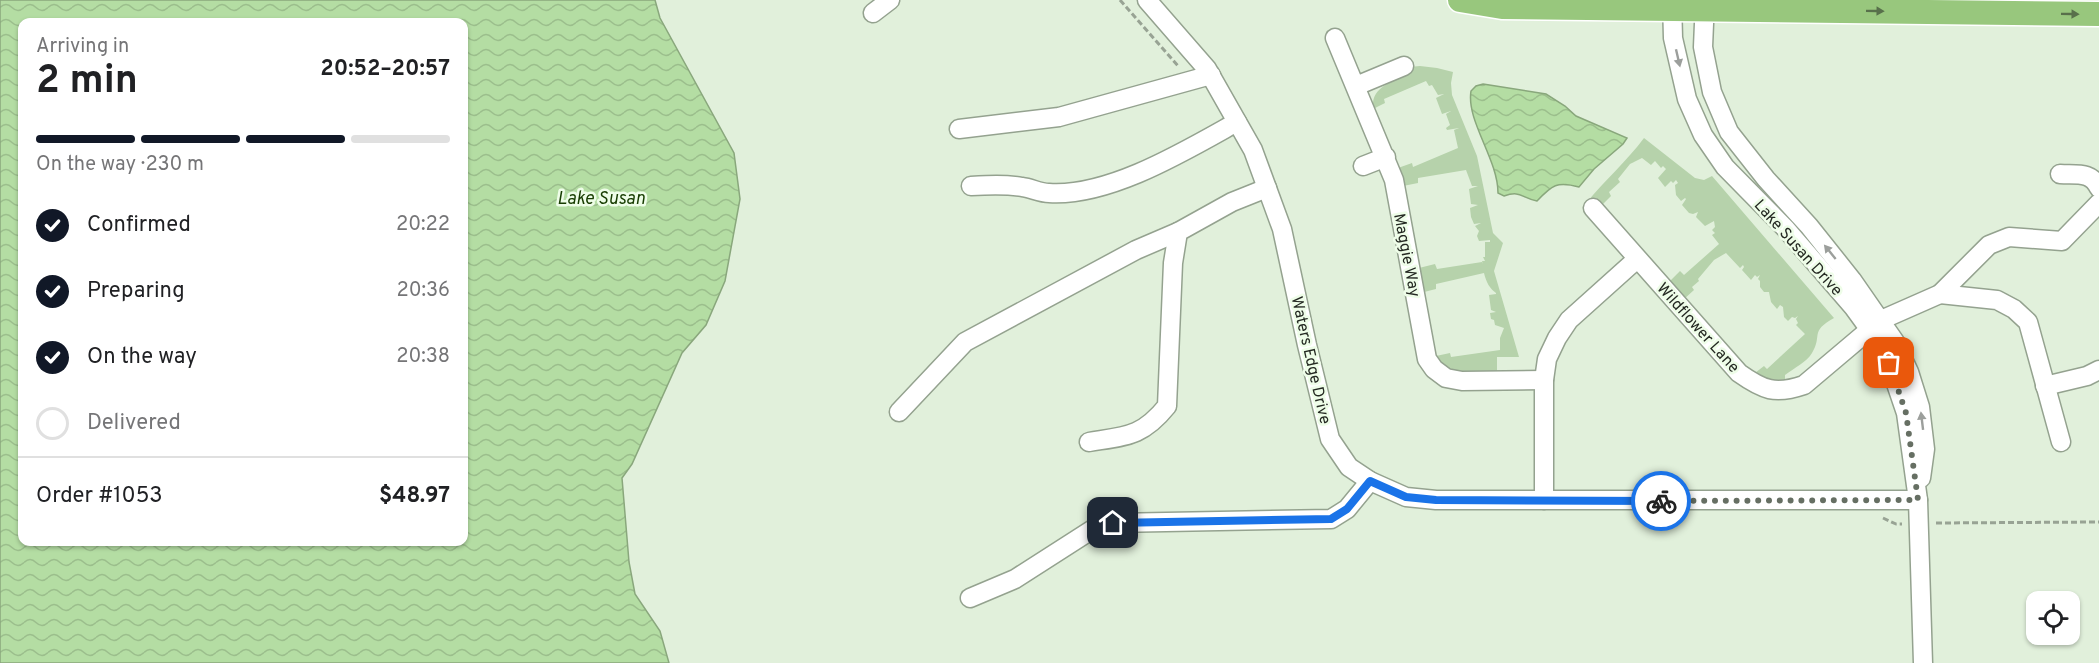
<!DOCTYPE html>
<html lang="en">
<head>
<meta charset="utf-8">
<style>
  body { margin:0; font-family:Overpass,sans-serif; background:#f6f6f6; color:#202124; height:100vh; display:flex; flex-direction:column; font-size:22px; white-space:nowrap }
  * { box-sizing:border-box; margin:0 }
  p { font-size:20px; color:#757577 }
  .icon { flex:none; width:33px; height:33px; fill:none; stroke:currentColor; stroke-width:2; stroke-linecap:round; stroke-linejoin:round }
  .map { position:relative; flex:1; overflow:hidden }
  .side { position:absolute; left:18px; top:18px; width:450px; height:528px; display:flex; flex-direction:column; background:#fff; border-radius:12px; box-shadow:0 2px 4px #0004 }
  .side>* { flex:none }
  .tools { position:absolute; left:2026px; top:591px; display:grid; gap:12px }
  .tools a { display:grid; place-items:center; width:54px; height:54px; border-radius:12px; background:#fff; box-shadow:0 2px 4px #0004; font-size:30px }
  .pin { position:absolute; display:grid; place-items:center; width:51px; height:51px; color:#fff; margin:-26px; border-radius:12px; box-shadow:0 3px 9px #0006 }
  .courier { position:absolute; display:grid; place-items:center; width:60px; height:60px; margin:-30px; border:4px solid #1a73e8; border-radius:50%; background:#fff; color:#222; box-shadow:0 2px 8px #0007 }
  .head em { font-style:normal; font-weight:700 }
  .head div { display:flex; flex-direction:column-reverse }
  .head { display:flex; align-items:center; justify-content:space-between; height:102px; padding:0 18px }
  h1 { font-size:39px; font-weight:700; line-height:45px }
  .bar { display:grid; grid-template-columns:repeat(4,1fr); gap:9px 6px; align-content:center; height:72px; padding:0 18px }
  .bar i { height:8px; border-radius:4px; background:#e0e0e0 }
  .bar .current { background:#111827 }
  .bar p { grid-column:span 4 }
  .line { display:flex; align-items:center; gap:15px; padding:0 18px; border-top:2px solid #e0e0e0 }
  .line div { flex:1 }
  ol { padding:0 18px; list-style:none }
  li { display:flex; align-items:center; gap:18px; height:66px }
  li p { margin-inline-start:auto }
  li .icon { padding:6px; border-radius:50%; background:#111827; color:#fff; stroke-width:4 }
  li:last-child { color:#757577 }
  li i { width:33px; height:33px; border:3px solid #e0e0e0; border-radius:50% }
  .map>svg:first-child { display:block }
  .green { fill:#b6d2ab }
  .water { fill:url(#water-waves); stroke:#89a77c; stroke-width:1.5; fill-rule:evenodd }
  .lines { fill:none; stroke-linecap:round; stroke-linejoin:round }
  .minor-casing { stroke:#94a28f; stroke-width:21 }
  .major-casing { stroke:#fff; stroke-width:27 }
  .path { stroke:#98a394; stroke-width:3; stroke-dasharray:6 3; stroke-linecap:butt }
  .minor { stroke:#fff; stroke-width:18 }
  .major { stroke:#98c77d; stroke-width:24 }
  .oneway { fill:#58704b }
  .oneway2 { fill:#9c9f9c }
  .done { stroke:#666f63; stroke-width:6; stroke-dasharray:0 10.8 }
  .route { stroke:#1a73e8; stroke-width:8 }
  .labels { text-anchor:middle; stroke-width:5; stroke-linejoin:round; paint-order:stroke }
  .street-label { font-size:16px; fill:#242922; stroke:#eefde8 }
  .water-label { font-size:18px; font-style:italic; fill:#173c00; stroke:#eefde8 }
</style>
</head>
<body>
<div class="map">
<svg width="2099" height="663" viewBox="0 0 2099 663">
  <defs>
    <pattern id="water-waves" width="16" height="10" patternUnits="userSpaceOnUse" patternTransform="scale(1.5)"><rect width="16" height="10" fill="#b4dda3"/><path d="M0 5q4-4 8 0t8 0" fill="none" stroke="#9bbe8c"/></pattern>
  </defs>
  <rect width="100%" height="100%" fill="#e1f0db"/>
  <g class="green">
    <path d="M 1420,66 L 1437,68 L 1453,72 L 1451,83 L 1452,95 L 1477,156 L 1493,233 L 1503,243 L 1494,271 L 1519,357 L 1497,357 L 1497,373 C 1476,373 1446,379 1436,356 L 1450,353 L 1451,357 L 1500,350 L 1500,338 L 1504,328 L 1495,325 L 1494,320 L 1491,319 L 1490,313 L 1496,312 L 1491,310 L 1489,295 L 1496,294 L 1496,293 C 1490,289 1486,282 1484,273 L 1436,284 L 1436,289 L 1424,292 L 1419,268 L 1435,264 L 1437,269 L 1482,262 L 1483,264 L 1482,261 L 1485,261 L 1483,257 L 1485,257 L 1485,242 L 1490,242 L 1490,240 L 1479,241 L 1477,236 L 1479,231 L 1475,226 L 1481,223 L 1474,224 L 1471,217 L 1470,208 L 1478,205 L 1471,204 L 1469,189 L 1478,186 L 1472,186 L 1466,170 L 1418,178 L 1418,183 L 1403,186 L 1398,168 L 1412,163 L 1413,167 L 1458,148 L 1454,130 L 1459,128 L 1447,130 L 1446,128 L 1450,125 L 1446,114 L 1451,111 L 1442,114 L 1436,98 L 1444,94 L 1438,95 L 1432,85 L 1429,86 L 1426,81 L 1384,99 L 1385,103 L 1373,109 C 1371,87 1390,83 1407,75 L 1406,72 L 1409,67 Z"/>
    <path d="M 1644,138 L 1695,178 L 1704,180 L 1712,176 L 1834,318 C 1809,332 1823,335 1812,353 C 1807,362 1794,368 1785,375 L 1785,383 L 1782,384 L 1751,376 L 1764,366 L 1767,369 L 1805,334 L 1796,325 L 1798,323 L 1796,319 L 1798,316 L 1795,318 L 1792,317 L 1788,321 L 1784,317 L 1783,307 L 1780,305 L 1777,309 L 1771,302 L 1769,292 L 1764,292 L 1760,287 L 1760,281 L 1758,279 L 1760,275 L 1757,277 L 1755,275 L 1751,280 L 1742,270 L 1744,267 L 1743,265 L 1740,268 L 1726,253 L 1714,260 L 1698,279 L 1699,281 L 1692,287 L 1694,290 L 1683,300 L 1668,283 L 1680,271 L 1684,275 L 1719,244 L 1712,235 L 1715,233 L 1712,230 L 1715,227 L 1714,221 L 1705,226 L 1696,217 L 1698,212 L 1693,214 L 1689,213 L 1682,205 L 1686,199 L 1685,198 L 1681,201 L 1676,195 L 1675,185 L 1678,183 L 1676,180 L 1673,183 L 1671,181 L 1665,187 L 1658,178 L 1666,169 L 1663,166 L 1661,168 L 1655,161 L 1651,165 L 1642,158 L 1630,164 L 1618,179 L 1620,182 L 1609,192 L 1611,196 L 1601,206 L 1587,202 C 1605,180 1627,161 1644,138 Z"/>
  </g>
  <g class="water">
    <path d="M 0,0 L 655,0 L 660,18 L 734,153 L 740,199 L 725,281 L 706,325 L 682,353 L 632,464 L 622,478 L 629,562 L 635,594 L 660,631 L 669,663 L 0,663 ZM 22,22 L 464,22 L 464,542 L 22,542 Z"/>
    <path d="M 1483,84 L 1546,94 L 1565,106 L 1576,116 L 1627,138 L 1623,144 L 1594,169 L 1579,187 C 1557,181 1552,185 1537,201 C 1521,198 1521,190 1504,196 L 1498,193 C 1498,159 1466,121 1471,91 L 1476,86 Z"/>
  </g>
  <g class="lines">
    <defs>
      <g id="minor">
        <polyline points="1147,0 1207,69 1253,150 1282,229 1307,345 1330,439 1349,467 1370,481 1406,497 1436,500 1918,500"/>
        <polyline points="1672,0 1673,38 1687,99 1703,135 1725,167 1786,229 1854,308 1870,330 1889,363 1906,413 1918,500 1923,663"/>
        <polyline points="1705,0 1703,47 1712,92 1729,132 1766,179 1809,226 1852,280 1895,342 1909,372 1920,407 1925,449 1921,478"/>
        <polyline points="873,13 890,0"/>
        <polyline points="1335,38 1394,180 1427,359 1434,369 1446,378 1462,381 1544,380"/>
        <polyline points="1356,86 1404,66"/>
        <polyline points="959,129 1059,117 1211,75"/>
        <polyline points="1363,166 1386,157"/>
        <path d="M 2060,174 C 2077,175 2091,171 2099,188"/>
        <path d="M 971,186 C 988,185 1005,184 1022,187 C 1031,188 1040,193 1049,193 C 1109,197 1185,151 1237,122"/>
        <path d="M 1593,208 L 1739,373 C 1763,390 1775,395 1804,385 L 1881,320 L 1940,294 L 1989,245 L 2009,237 L 2062,241 L 2099,203"/>
        <polyline points="1940,294 1997,300 2014,309 2028,322 2061,442"/>
        <polyline points="2045,386 2087,376 2099,370"/>
        <polyline points="899,412 965,342 1136,250 1178,232"/>
        <path d="M 1089,442 C 1126,436 1142,437 1167,406 L 1173,263 L 1178,232 L 1232,202 L 1267,188"/>
        <polyline points="1544,500 1544,380 1547,359 1557,338 1569,320 1637,259"/>
        <polyline points="970,598 1015,579 1093,529 1113,523 1331,519 1347,509 1370,481"/>
      </g>
      <polyline id="major" points="1460,0 1502,7 2099,14"/>
    </defs>
    <use href="#minor" class="minor-casing"/>
    <use href="#major" class="major-casing"/>
    <g class="path">
      <polyline points="1120,0 1178,66"/>
      <polyline points="1883,518 1896,524 1902,524"/>
      <polyline points="1936,523 2099,522"/>
    </g>
    <use href="#minor" class="minor"/>
    <use href="#major" class="major"/>
  </g>
  <defs><path id="oneway-solid" d="M-6-.8H1V-3.2L6.5 0L1 3.2V.8H-6Z" transform="scale(1.5)"/></defs>
  <g class="oneway">
    <use href="#oneway-solid" transform="translate(1875 11) rotate(1)"/>
    <use href="#oneway-solid" transform="translate(2070 14) rotate(1)"/>
  </g>
  <g class="oneway2">
    <use href="#oneway-solid" transform="translate(1678 58) rotate(77)"/>
    <use href="#oneway-solid" transform="translate(1830 252) rotate(-129)"/>
    <use href="#oneway-solid" transform="translate(1922 421) rotate(-97)"/>
  </g>
  <g class="lines">
    <polyline class="done" points="1661,501 1918,500 1906,413 1889,363"/>
    <polyline class="route" points="1113,523 1331,519 1347,509 1370,481 1406,497 1436,500 1661,501"/>
  </g>
  <g class="labels">
    <g class="street-label">
      <text transform="translate(1799 247) rotate(48)" y="6">Lake Susan Drive</text>
      <text transform="translate(1408 255) rotate(79)" y="6">Maggie Way</text>
      <text transform="translate(1699 327) rotate(48)" y="6">Wildflower Lane</text>
      <text transform="translate(1312 360) rotate(77)" y="6">Waters Edge Drive</text>
    </g>
    <g class="water-label">
      <text x="601" y="204">Lake Susan</text>
    </g>
  </g>
</svg>
<div class="tools">
<a><svg class="icon" aria-label="locate" viewBox="0 0 24 24"><circle cx="12" cy="12" r="6"/><path d="M12 2v4M12 18v4M2 12h4M18 12h4"/></svg></a>
</div>
<div class="pin" style="left:1889px;top:363px;background:#ea580c"><svg class="icon" aria-label="bag" viewBox="0 0 24 24"><path d="M5 8h14l-1 12H6zM9 8a3 3 0 0 1 6 0"/></svg></div>
<div class="pin" style="left:1113px;top:523px;background:#1f2937"><svg class="icon" aria-label="home" viewBox="0 0 24 24"><path d="M3 11l9-7 9 7M6 9v11h12V9"/></svg></div>
<div class="courier" style="left:1661px;top:501px"><svg class="icon" aria-label="bike" viewBox="0 0 24 24"><circle cx="6" cy="16" r="4"/><circle cx="18" cy="16" r="4"/><path d="M6 16l4-8h5l3 8M10 8l3 8H6M13 5h3"/></svg></div>
<section class="side">
<div class="head"><div><h1>2 min</h1><p>Arriving in</p></div><em>20:52–20:57</em></div>
<div class="bar"><i class="current"></i><i class="current"></i><i class="current"></i><i></i><p>On the way · 230 m</p></div>
<ol>
<li><svg class="icon" aria-label="check" viewBox="0 0 24 24"><path d="M5 12l5 5 9-10"/></svg>Confirmed<p>20:22</p></li>
<li><svg class="icon" aria-label="check" viewBox="0 0 24 24"><path d="M5 12l5 5 9-10"/></svg>Preparing<p>20:36</p></li>
<li><svg class="icon" aria-label="check" viewBox="0 0 24 24"><path d="M5 12l5 5 9-10"/></svg>On the way<p>20:38</p></li>
<li><i></i>Delivered</li>
</ol>
<div class="line" style="height:78px"><div>Order #1053</div><b>$48.97</b></div>
</section>
</div>
</body>
</html>
